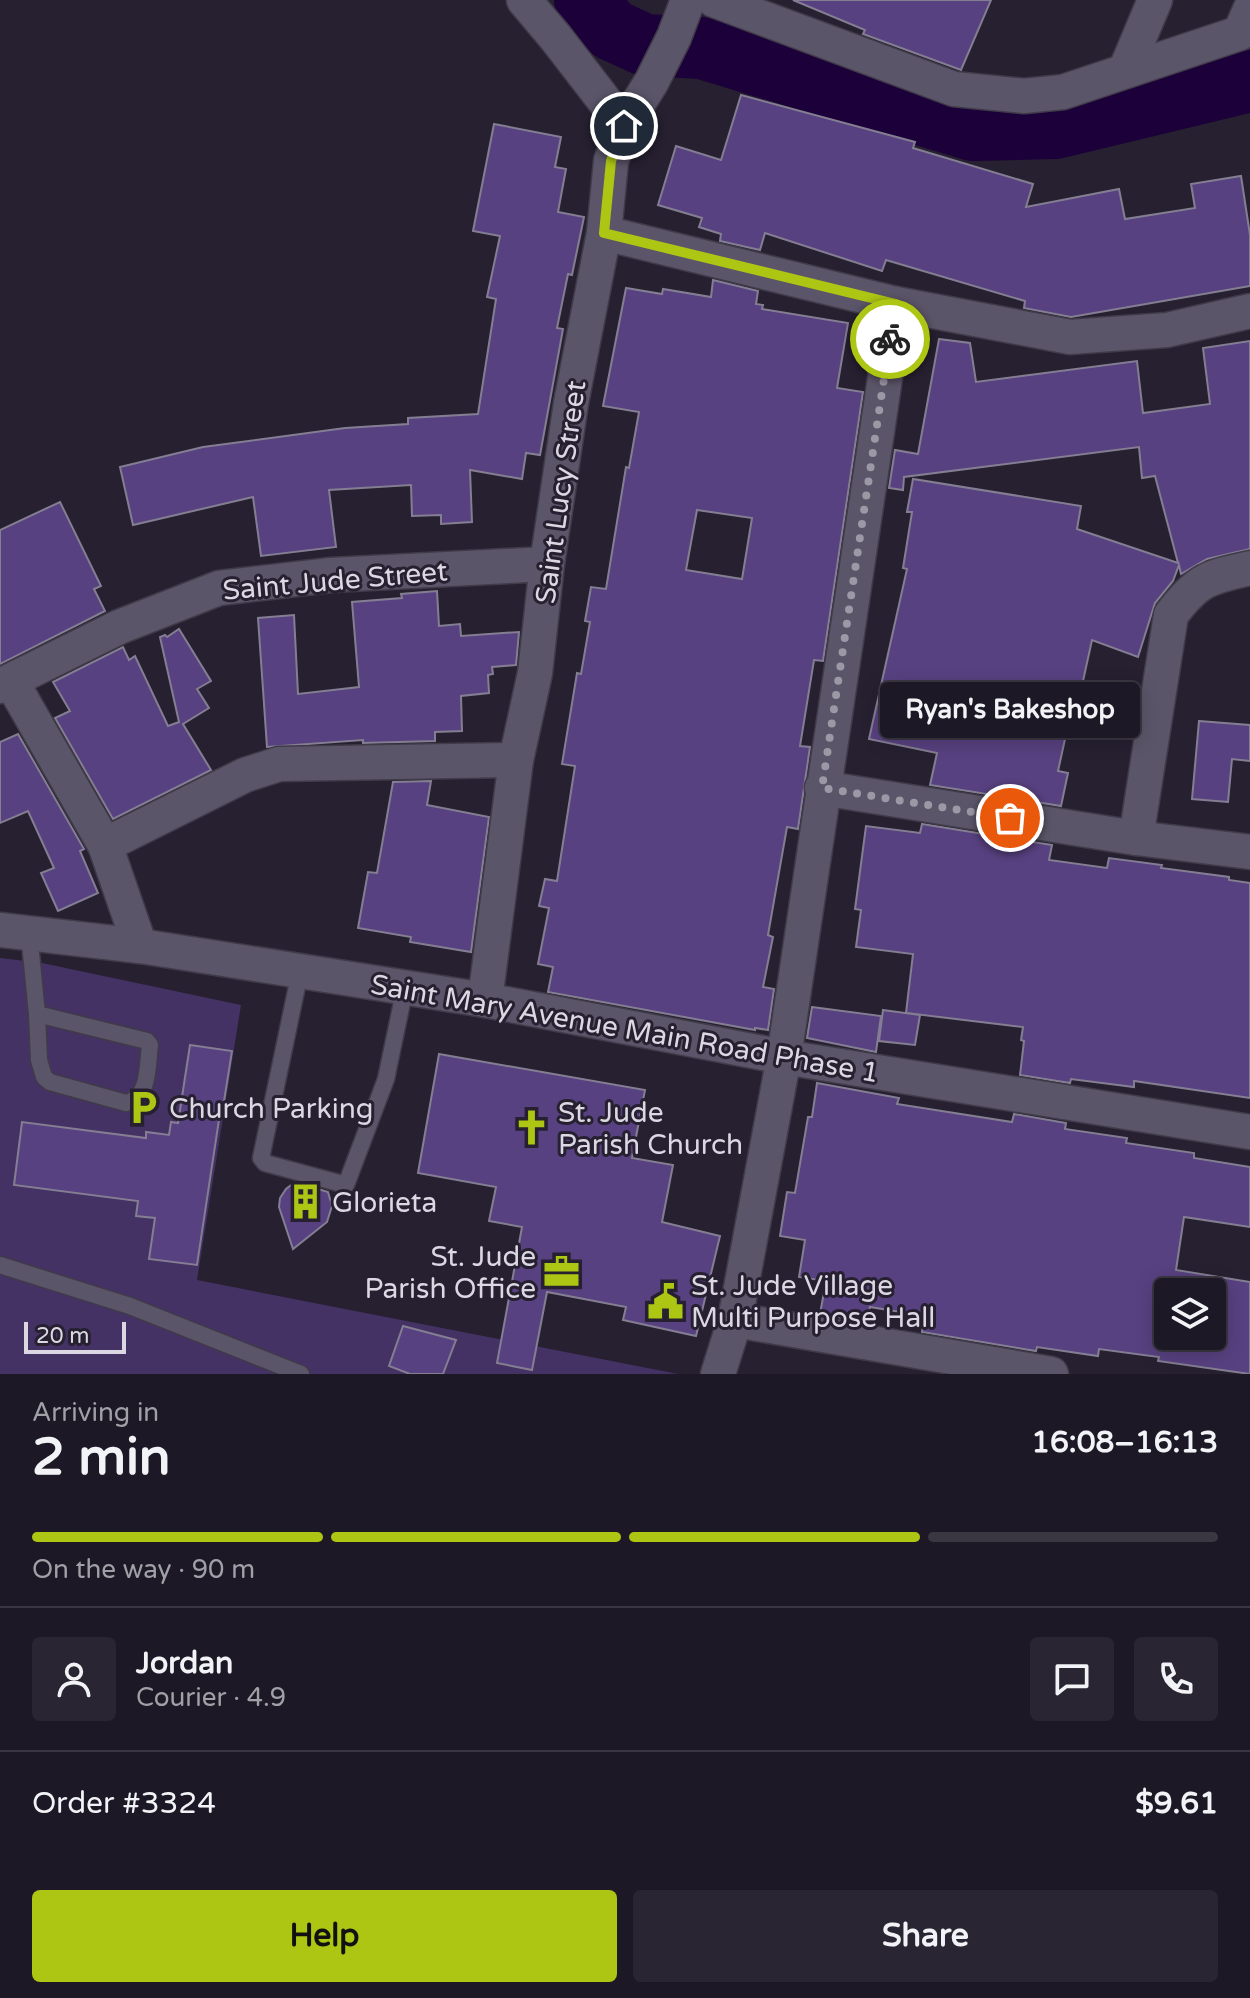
<!DOCTYPE html>
<html lang="en">
<head>
<meta charset="utf-8">
<style>
  body { margin:0; font-family:"Varela Round",sans-serif; background:#292532; color:#f1f3f6; height:100vh; display:flex; flex-direction:column; font-size:30px; white-space:nowrap }
  * { box-sizing:border-box; margin:0 }
  p { font-size:26px; color:#a0a0a7 }
  .icon { flex:none; width:44px; height:44px; fill:none; stroke:currentColor; stroke-width:2; stroke-linecap:round; stroke-linejoin:round }
  .map { position:relative; height:1374px; overflow:hidden }
  .side { display:flex; flex-direction:column; background:#1c1825; flex:1 }
  .side>* { flex:none }
  .controls { position:absolute; left:1154px; top:1278px; display:grid; gap:16px }
  .controls a { display:grid; place-items:center; width:72px; height:72px; border-radius:8px; background:#1c1825; box-shadow:0 4px 20px #0003,0 0 0 2px #3a3742; font-size:40px }
  .scale { position:absolute; left:24px; bottom:20px; width:102px; box-sizing:border-box; padding-left:8px; border:4px solid #dbd8e3; border-top:0; font-size:22px; line-height:28px; white-space:nowrap; color:#dbd8e3; -webkit-text-stroke:6px #262031; paint-order:stroke }
  .pin { position:absolute; display:grid; place-items:center; width:68px; height:68px; color:#fff; margin:-34px; border:4px solid #fff; border-radius:50%; box-shadow:0 2px 8px #0007 }
  .courier { position:absolute; display:grid; place-items:center; width:80px; height:80px; margin:-40px; border:6px solid #acc613; border-radius:50%; background:#fff; color:#222; box-shadow:0 2px 10px #0007 }
  .bubble { position:absolute; height:56px; border-radius:8px; background:#1c1825; box-shadow:0 4px 20px #0003,0 0 0 2px #3a3742; font-size:26px; font-weight:700; line-height:56px; text-align:center }
  .overview em { font-style:normal; font-weight:700 }
  .overview div { display:flex; flex-direction:column-reverse }
  .overview { display:flex; align-items:center; justify-content:space-between; height:136px; padding:0 32px }
  h1 { font-size:52px; font-weight:700; line-height:60px }
  .bar { display:grid; grid-template-columns:repeat(4,1fr); gap:12px 8px; align-content:center; height:96px; padding:0 32px }
  .bar i { height:10px; border-radius:6px; background:#3a3742 }
  .bar .selected { background:#acc613 }
  .bar p { grid-column:span 4 }
  .line { display:flex; align-items:center; gap:20px; padding:0 32px; border-top:2px solid #3a3742 }
  .line div { flex:1 }
  .round { display:grid; place-items:center; flex:none; width:84px; height:84px; border-radius:8px; background:#292532 }
  .primary-button { display:flex; gap:16px; margin-top:auto; padding:16px 32px }
  .primary-button a { flex:1; height:92px; border-radius:8px; background:#acc613; color:#111; font-size:32px; font-weight:700; line-height:92px; text-align:center }
  .primary-button a+a { background:#292532; color:#f1f3f6 }
  .map>svg:first-child { display:block }
  .green { fill:#453264 }
  .lines { fill:none; stroke-linecap:round; stroke-linejoin:round }
  .river { stroke:#1c0039; stroke-width:62 }
  .building { fill:#584180; stroke:#847e92; stroke-width:2; fill-rule:evenodd }
  .lane-casing { stroke:#403b49; stroke-width:19 }
  .street-casing { stroke:#403b49; stroke-width:37 }
  .lane { stroke:#5b5569; stroke-width:16 }
  .street { stroke:#5b5569; stroke-width:34 }
  .done { stroke:#9c98a5; stroke-width:8; stroke-dasharray:0 14.4 }
  .route { stroke:#acc613; stroke-width:10 }
  .labels { text-anchor:middle; stroke-width:6; stroke-linejoin:round; paint-order:stroke }
  .street-label { font-size:28px; fill:#dbd8e3; stroke:#262031 }
  .poi-label { font-size:28px; fill:#dbd8e3; stroke:#262031; text-anchor:start }
</style>
</head>
<body>
<div class="map">
<svg width="1250" height="1374" viewBox="0 0 1250 1374">
  <rect width="100%" height="100%" fill="#262031"/>
  <polygon class="green" points="0,958 42,963 241,1005 197,1280 678,1374 0,1374"/>
  <g class="lines">
    <polyline class="river" points="585,0 612,30 645,45 702,48 973,130 1055,128 1250,81"/>
  </g>
  <g class="building">
    <polygon points="793,0 991,0 961,70 863,34 865,30"/>
    <polygon points="741,95 915,142 913,148 1033,184 1026,207 1119,189 1125,219 1195,208 1191,184 1241,176 1250,235 1250,286 1071,317 1024,308 1025,301 886,260 882,271 765,233 760,250 720,241 721,234 699,227 702,218 658,205 676,146 721,160"/>
    <polygon points="494,124 561,137 555,167 566,169 558,212 584,217 572,275 568,274 557,328 563,329 540,455 526,453 522,479 470,470 472,522 441,524 441,515 412,516 411,485 329,490 336,547 261,556 253,497 133,525 120,467 203,447 345,428 408,424 408,418 478,414 496,299 487,297 500,236 473,231"/>
    <path d="M 713,280 L 758,291 L 756,304 L 763,305 L 762,309 L 848,323 L 837,388 L 863,392 L 823,661 L 814,660 L 800,746 L 810,747 L 798,829 L 787,827 L 768,935 L 773,937 L 763,987 L 774,989 L 768,1030 L 755,1028 L 755,1030 L 548,992 L 553,967 L 538,964 L 549,908 L 539,906 L 545,879 L 557,881 L 575,766 L 562,764 L 577,673 L 581,674 L 590,622 L 585,621 L 591,587 L 606,589 L 626,467 L 629,468 L 639,412 L 603,406 L 626,288 L 662,294 L 663,289 L 711,297 ZM 697,510 L 752,518 L 742,579 L 686,570 Z"/>
    <polygon points="939,339 970,343 976,382 1137,361 1143,413 1210,404 1203,348 1250,341 1250,549 1207,559 1181,574 1179,565 1173,581 1155,603 1138,657 1092,640 1076,713 1071,712 1058,771 1068,773 1061,806 930,785 937,753 869,739 907,569 903,568 912,512 907,512 913,479 1081,506 1077,529 1178,563 1155,476 1142,478 1139,447 904,477 903,490 889,488 895,450 918,454"/>
    <polygon points="60,502 101,586 94,589 105,611 0,664 0,530"/>
    <polygon points="437,591 439,626 460,624 461,636 519,632 516,665 492,667 493,674 488,675 489,693 461,696 462,731 435,732 435,741 363,743 363,740 267,747 258,618 294,615 298,694 359,687 352,602 402,598 401,594"/>
    <polygon points="179,629 211,681 197,689 209,708 183,724 211,770 113,819 55,718 70,711 53,682 123,647 129,660 135,656 168,726 179,722 160,637 165,635 167,637"/>
    <polygon points="1199,721 1250,725 1250,761 1232,759 1228,802 1192,799"/>
    <polygon points="18,734 84,849 80,851 98,893 58,911 41,873 54,868 28,811 0,823 0,742"/>
    <polygon points="431,781 427,805 489,817 471,952 410,942 411,937 358,928 368,872 377,873 393,782"/>
    <polygon points="922,824 1052,845 1049,860 1107,868 1109,858 1162,865 1161,868 1229,877 1229,880 1250,883 1250,1098 1134,1081 1134,1087 1071,1079 1070,1083 1020,1075 1024,1041 1021,1040 1023,1027 906,1013 913,954 856,947 861,910 855,909 866,826 920,833"/>
    <polygon points="812,1007 881,1016 876,1052 807,1038"/>
    <polygon points="883,1010 920,1015 915,1045 879,1041"/>
    <polygon points="190,1045 232,1051 222,1114 220,1113 197,1265 149,1259 155,1218 136,1216 138,1201 14,1185 22,1122 146,1138 146,1132 169,1135 171,1122 178,1123"/>
    <polygon points="439,1054 645,1090 632,1158 673,1165 662,1222 720,1236 696,1336 623,1320 626,1307 547,1292 532,1370 497,1363 522,1227 489,1221 496,1187 418,1173"/>
    <path d="M 817,1083 L 899,1098 L 897,1104 L 1012,1122 L 1014,1114 L 1066,1123 L 1065,1129 L 1127,1138 L 1126,1143 L 1194,1153 L 1194,1158 L 1250,1167 L 1250,1227 L 1184,1217 L 1176,1270 L 1250,1282 L 1250,1374 L 1158,1361 L 1159,1357 L 1099,1349 L 1098,1356 L 1037,1347 L 1036,1351 L 922,1332 L 924,1316 L 870,1307 L 867,1322 L 820,1314 L 826,1281 L 799,1277 L 805,1240 L 780,1236 L 787,1192 L 795,1193 L 808,1117 L 812,1117 ZM 1168,1292 L 1212,1292 L 1212,1336 L 1168,1336 Z"/>
    <polygon points="295,1182 328,1192 332,1206 327,1222 293,1249 279,1207 280,1198 286,1189"/>
    <polygon points="403,1326 456,1340 443,1374 410,1374 389,1366"/>
  </g>
  <g class="lines">
    <defs>
      <g id="lane">
        <path d="M 29,933 L 37,1014 L 39,1060 L 44,1077 L 50,1082 L 126,1103 C 150,1097 147,1067 150,1045 L 147,1041 L 37,1014"/>
        <polyline points="300,972 261,1158 265,1163 346,1185 386,1079 405,988"/>
        <polyline points="0,1265 130,1306 301,1374"/>
      </g>
      <g id="street">
        <polyline points="524,0 556,38 624,126"/>
        <polyline points="714,0 954,89 1024,96 1063,92 1240,33 1250,10"/>
        <polyline points="1126,69 1155,0"/>
        <polyline points="604,233 896,304 1070,337 1167,330 1250,311"/>
        <polyline points="11,681 105,845 140,946"/>
        <polyline points="0,686 119,627 219,588 331,575 547,564"/>
        <polyline points="822,788 1136,838 1250,852"/>
        <path d="M 1136,838 L 1171,615 C 1197,580 1208,577 1250,568"/>
        <polyline points="105,845 245,775 279,764 516,760"/>
        <polyline points="0,930 140,946 485,1000 784,1057 1250,1132"/>
        <polyline points="485,1000 516,760 535,673 547,564 571,403 604,233 611,161 624,126 652,81 674,37 688,0"/>
        <polyline points="735,1320 1051,1374"/>
        <polyline points="718,1374 735,1320 784,1057 896,304"/>
      </g>
    </defs>
    <use href="#lane" class="lane-casing"/>
    <use href="#street" class="street-casing"/>
    <use href="#lane" class="lane"/>
    <use href="#street" class="street"/>
  </g>
  <g class="lines">
    <polyline class="done" points="890,339 822,788 1010,818"/>
    <polyline class="route" points="624,126 611,161 604,233 896,304 890,339"/>
  </g>
  <defs>
    <symbol id="parking-bare" viewBox="-9 -9 18 18"><path d="M-3.5-5.5H1a3.5 3.5 0 0 1 0 7H-1V5.5H-3.5ZM-1-3.4V-.6H.8a1.4 1.4 0 0 0 0-2.8Z" fill="#acc613" stroke="#262031" stroke-width="2.5" paint-order="stroke"/></symbol>
    <symbol id="church-bare" viewBox="-9 -9 18 18"><path d="M-1.2-6h2.4v3.5h3.3v2.4h-3.3V6h-2.4V-.1h-3.3v-2.4h3.3Z" fill="#acc613" stroke="#262031" stroke-width="2.5" paint-order="stroke"/></symbol>
    <symbol id="building-bare" viewBox="-9 -9 18 18"><path d="M-4-6H4V6H1V3H-1V6H-4ZM-2.5-4.3h1.7v1.8h-1.7ZM.8-4.3h1.7v1.8H.8ZM-2.5-1h1.7V.8h-1.7ZM.8-1h1.7V.8H.8Z" fill="#acc613" stroke="#262031" stroke-width="2.5" paint-order="stroke"/></symbol>
    <symbol id="office-bare" viewBox="-9 -9 18 18"><path d="M-6-3h4V-5.5h4V-3h4V5H-6ZM-1-4.5V-3h2v-1.5ZM-6 0V1H6V0Z" fill="#acc613" stroke="#262031" stroke-width="2.5" paint-order="stroke"/></symbol>
    <symbol id="civic-bare" viewBox="-9 -9 18 18"><path d="M-.6-6.5H3V-4.5H.6V-3L4-1V1h2V6H-6V1h2V-1L-.6-3ZM-1.2 2.5V6h2.4V2.5Z" fill="#acc613" stroke="#262031" stroke-width="2.5" paint-order="stroke"/></symbol>
  </defs>
  <g fill-rule="evenodd">
    <use href="#parking-bare" x="118" y="1082" width="51" height="51"/>
    <use href="#church-bare" x="506" y="1102" width="51" height="51"/>
    <use href="#building-bare" x="280" y="1176" width="51" height="51"/>
    <use href="#office-bare" x="536" y="1246" width="51" height="51"/>
    <use href="#civic-bare" x="640" y="1276" width="51" height="51"/>
  </g>
  <g class="labels">
    <g class="street-label">
      <text transform="translate(560 492) rotate(-82)" y="10">Saint Lucy Street</text>
      <text transform="translate(335 580) rotate(-5)" y="10">Saint Jude Street</text>
      <text transform="translate(625 1028) rotate(10)" y="10">Saint Mary Avenue Main Road Phase 1</text>
    </g>
    <g class="poi-label">
      <text x="169" y="1118">Church Parking</text>
      <text x="558" y="1122">St. Jude<tspan x="558" dy="32">Parish Church</tspan></text>
      <text x="332" y="1212">Glorieta</text>
      <text x="536" y="1266" text-anchor="end">St. Jude<tspan x="536" dy="32">Parish Office</tspan></text>
      <text x="691" y="1295">St. Jude Village<tspan x="691" dy="32">Multi Purpose Hall</tspan></text>
    </g>
  </g>
</svg>
<div class="controls">
<a><svg class="icon" aria-label="layers" viewBox="0 0 24 24"><path d="M12 4l9 5-9 5-9-5zM3 14l9 5 9-5"/></svg></a>
</div>
<div class="scale">20 m</div>
<div class="pin" style="left:1010px;top:818px;background:#ea580c"><svg class="icon" aria-label="bag" viewBox="0 0 24 24"><path d="M5 8h14l-1 12H6zM9 8a3 3 0 0 1 6 0"/></svg></div>
<div class="pin" style="left:624px;top:126px;background:#1f2937"><svg class="icon" aria-label="home" viewBox="0 0 24 24"><path d="M3 11l9-7 9 7M6 9v11h12V9"/></svg></div>
<div class="courier" style="left:890px;top:339px"><svg class="icon" aria-label="bike" viewBox="0 0 24 24"><circle cx="6" cy="16" r="4"/><circle cx="18" cy="16" r="4"/><path d="M6 16l4-8h5l3 8M10 8l3 8H6M13 5h3"/></svg></div>
<div class="bubble" style="left:880px;top:682px;width:260px">Ryan's Bakeshop</div>
</div>
<section class="side">
<div class="overview"><div><h1>2 min</h1><p>Arriving in</p></div><em>16:08–16:13</em></div>
<div class="bar"><i class="selected"></i><i class="selected"></i><i class="selected"></i><i></i><p>On the way · 90 m</p></div>
<div class="line" style="height:144px"><a class="round"><svg class="icon" aria-label="person" viewBox="0 0 24 24"><circle cx="12" cy="8" r="4"/><path d="M4 21q1-7 8-7t8 7"/></svg></a><div><b>Jordan</b><p>Courier · 4.9</p></div><a class="round"><svg class="icon" aria-label="chat" viewBox="0 0 24 24"><path d="M4 5h16v11H9l-5 4z"/></svg></a><a class="round"><svg class="icon" aria-label="phone" viewBox="0 0 24 24"><path d="M5 4h4l2 5-3 2q2 4 5 5l2-3 5 2v4C11 20 4 13 5 4z"/></svg></a></div>
<div class="line" style="height:104px"><div>Order #3324</div><b>$9.61</b></div>
<div class="primary-button"><a>Help</a><a>Share</a></div>
</section>
</body>
</html>
